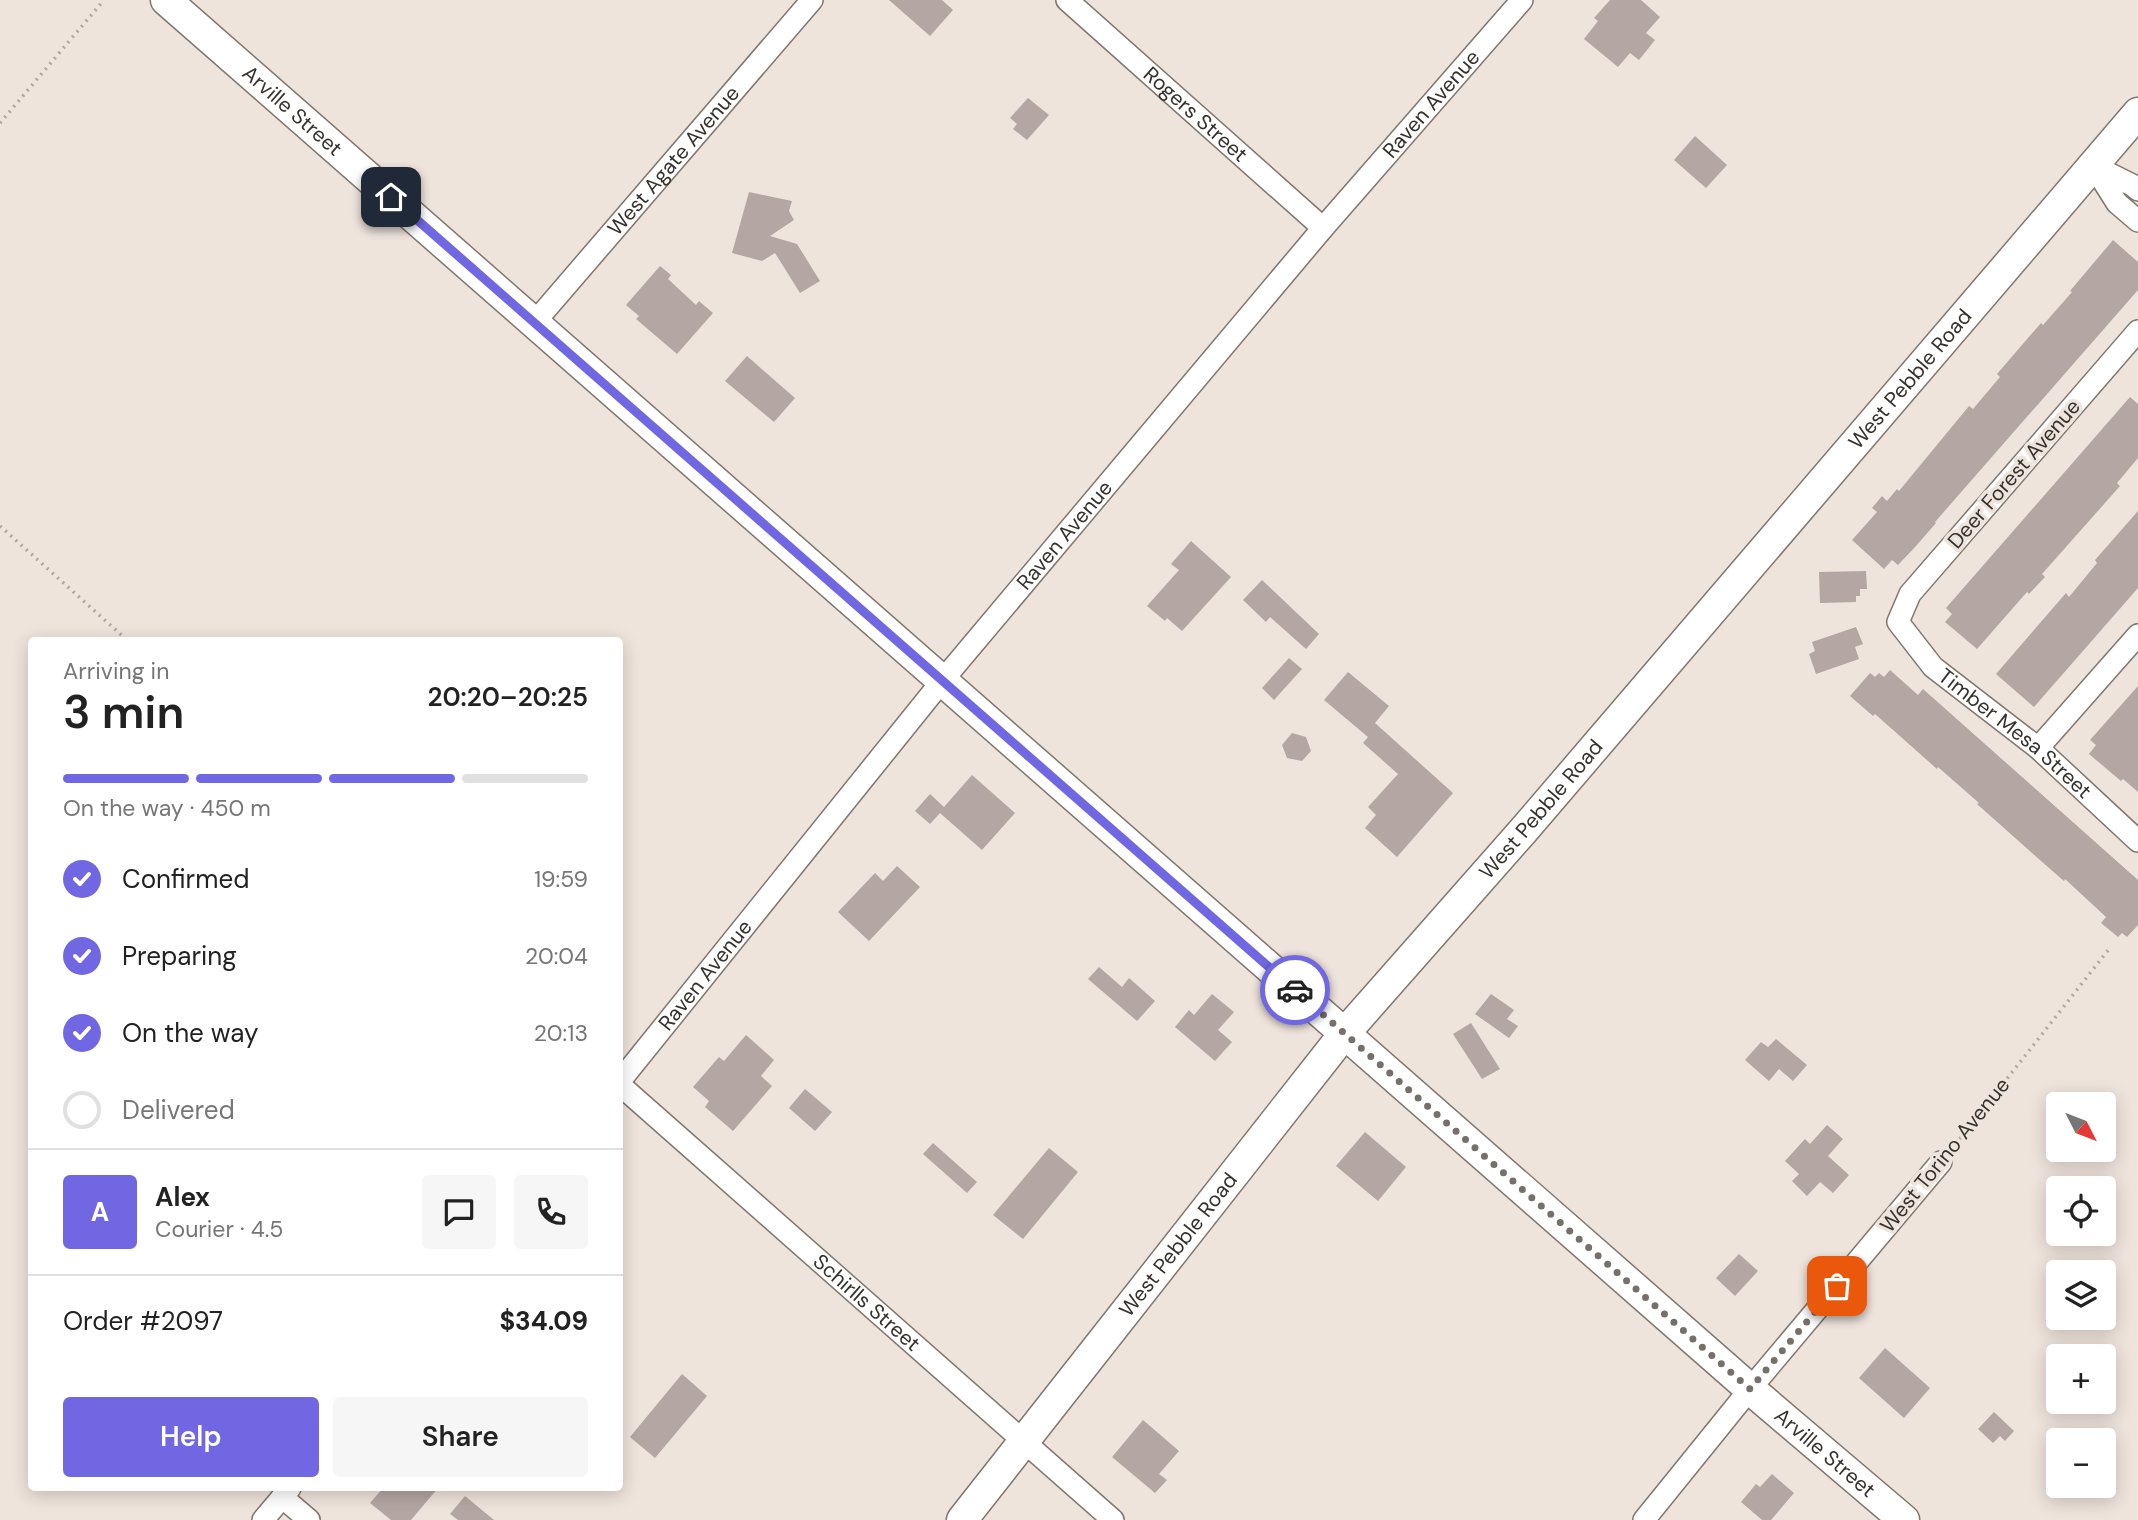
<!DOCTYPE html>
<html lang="en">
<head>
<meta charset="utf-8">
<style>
  body { margin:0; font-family:"DM Sans",sans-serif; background:#f6f6f6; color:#222; height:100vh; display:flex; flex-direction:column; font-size:26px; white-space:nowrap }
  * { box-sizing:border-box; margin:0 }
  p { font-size:23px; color:#767676 }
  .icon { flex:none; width:38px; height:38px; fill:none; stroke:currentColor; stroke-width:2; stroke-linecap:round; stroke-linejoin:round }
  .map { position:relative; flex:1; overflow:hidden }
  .panel { position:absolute; left:28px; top:637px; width:595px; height:854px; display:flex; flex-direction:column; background:#fff; border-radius:7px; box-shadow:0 4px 18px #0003 }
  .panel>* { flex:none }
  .needle { width:46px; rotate:132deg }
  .controls { position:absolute; left:2046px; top:1092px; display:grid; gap:14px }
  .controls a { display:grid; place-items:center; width:70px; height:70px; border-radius:7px; background:#fff; box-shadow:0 4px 18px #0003; font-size:35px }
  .pin { position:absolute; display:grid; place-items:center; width:60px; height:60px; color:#fff; margin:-30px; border-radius:14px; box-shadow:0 4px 10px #0006 }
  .courier { position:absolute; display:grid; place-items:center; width:70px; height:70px; margin:-35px; border:5px solid #7167e2; border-radius:50%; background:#fff; color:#222; box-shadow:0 2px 9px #0007 }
  .summary em { font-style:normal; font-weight:600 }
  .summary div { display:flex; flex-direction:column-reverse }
  .summary { display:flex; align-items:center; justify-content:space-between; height:119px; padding:0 35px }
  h1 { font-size:46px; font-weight:600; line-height:52px }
  .bar { display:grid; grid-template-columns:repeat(4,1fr); gap:10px 7px; align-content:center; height:84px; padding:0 35px }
  .bar i { height:9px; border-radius:5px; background:#e0e0e0 }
  .bar .active { background:#7167e2 }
  .bar p { grid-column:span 4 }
  .line { display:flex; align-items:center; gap:18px; padding:0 35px; border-top:2px solid #e0e0e0 }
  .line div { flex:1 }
  .round { display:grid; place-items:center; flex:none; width:74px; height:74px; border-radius:7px; background:#f6f6f6 }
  ol { padding:0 35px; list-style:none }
  li { display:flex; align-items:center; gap:21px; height:77px }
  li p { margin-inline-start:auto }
  li .icon { padding:7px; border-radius:50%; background:#7167e2; color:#fff; stroke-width:4 }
  li:last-child { color:#767676 }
  li i { width:38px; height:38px; border:4px solid #e0e0e0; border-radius:50% }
  .button { display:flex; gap:14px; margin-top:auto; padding:14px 35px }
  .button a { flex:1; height:80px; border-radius:7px; background:#7167e2; color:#fff; font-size:28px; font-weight:600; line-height:80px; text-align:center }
  .button a+a { background:#f6f6f6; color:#222 }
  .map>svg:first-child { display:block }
  .building { fill:#b3a6a3 }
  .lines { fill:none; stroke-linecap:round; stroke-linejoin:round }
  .street-casing { stroke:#7f766e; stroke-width:24 }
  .secondary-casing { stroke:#7f766e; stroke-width:33 }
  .path { stroke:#afa7a1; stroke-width:3.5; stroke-dasharray:2 5; stroke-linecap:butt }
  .street { stroke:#fff; stroke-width:21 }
  .secondary { stroke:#fff; stroke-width:30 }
  .done { stroke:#76706b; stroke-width:7; stroke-dasharray:0 12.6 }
  .route { stroke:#7167e2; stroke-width:9 }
  .labels { text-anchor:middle; stroke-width:7; stroke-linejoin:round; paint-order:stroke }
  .street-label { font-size:21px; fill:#35322e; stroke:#efe4dc }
</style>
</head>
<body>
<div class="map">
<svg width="2138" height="1520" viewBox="0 0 2138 1520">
  <rect width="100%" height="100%" fill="#efe4dc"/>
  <g class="building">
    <polygon points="889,0 942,0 953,10 930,36"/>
    <polygon points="1610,0 1641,0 1660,17 1646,33 1655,40 1639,60 1630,53 1618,67 1584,39 1598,21 1594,18"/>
    <polygon points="1028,98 1049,115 1027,140 1013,129 1017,124 1010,118"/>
    <polygon points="1695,136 1727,165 1706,188 1674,160"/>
    <polygon points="749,192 792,201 789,211 794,220 770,236 797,244 820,281 800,293 775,253 762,261 732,253"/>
    <polygon points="2113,240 2138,262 2138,290 1935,522 1936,523 1916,546 1898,565 1892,560 1884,569 1852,540 1877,512 1872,508 1882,496 1887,501 1897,489 1899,491 1969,406 1973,409 2000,377 1997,374 2041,323 2043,325 2072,292 2070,291"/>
    <polygon points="660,266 671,275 668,279 696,305 699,301 713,313 677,354 636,319 639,316 626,305"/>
    <polygon points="747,356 795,398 774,422 725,381"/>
    <polygon points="2130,397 2138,404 2138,458 2117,483 2120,486 2042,574 2045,577 2029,594 2027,592 1977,649 1945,622 1952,614 1946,608"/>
    <polygon points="2138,511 2138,588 2034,707 1996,674 2066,593 2069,597 2097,563 2095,560"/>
    <polygon points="1191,541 1231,577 1182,631 1167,618 1165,621 1147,606 1179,570 1171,564"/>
    <polygon points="1866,571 1867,589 1860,589 1860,596 1856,596 1856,602 1820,603 1819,572"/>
    <polygon points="1262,580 1319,634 1306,649 1270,617 1266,622 1243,600"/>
    <polygon points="1856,627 1863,644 1855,647 1859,659 1816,674 1809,654 1815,651 1812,642"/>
    <polygon points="1289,658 1302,669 1274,700 1262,688"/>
    <polygon points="1890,670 1918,695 1923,689 2138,880 2138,925 2127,937 2122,933 2118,937 2101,923 2106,917 2065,879 2064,881 2041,861 1977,804 1979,803 1938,767 1937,769 1875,714 1873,716 1850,696 1870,673 1875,677 1879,673 1884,677"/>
    <polygon points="1348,672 1389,706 1375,723 1453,793 1397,857 1365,828 1376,815 1368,807 1398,774 1363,743 1368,737 1324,700"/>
    <polygon points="2138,686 2138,792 2123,779 2121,781 2089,754 2096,745 2090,740"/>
    <polygon points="1292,733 1306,737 1311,751 1302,761 1287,758 1282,745"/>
    <polygon points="972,775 1015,813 982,850 940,813 930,824 915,811 930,794 944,807"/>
    <polygon points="897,866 920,887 869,941 838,912 875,873 883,881"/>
    <polygon points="1099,967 1122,987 1129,978 1155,1001 1137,1021 1088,979"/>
    <polygon points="1212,994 1234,1012 1218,1030 1232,1042 1215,1061 1175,1027 1189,1010 1194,1015"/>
    <polygon points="1491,994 1514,1010 1507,1019 1518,1026 1509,1038 1475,1014"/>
    <polygon points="1471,1023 1500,1069 1482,1079 1453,1034"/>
    <polygon points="746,1035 774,1060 761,1076 772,1086 733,1131 705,1107 709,1101 693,1087 719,1057 724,1061"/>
    <polygon points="1776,1039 1807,1065 1793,1081 1779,1069 1769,1081 1745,1060 1761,1042 1768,1047"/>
    <polygon points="805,1089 832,1112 815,1131 789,1108"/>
    <polygon points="1827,1125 1843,1139 1828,1156 1849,1175 1833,1193 1820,1182 1807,1196 1792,1181 1799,1174 1785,1161 1805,1139 1810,1144"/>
    <polygon points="1365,1132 1406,1167 1378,1201 1336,1166"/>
    <polygon points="933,1143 977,1182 967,1193 923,1154"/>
    <polygon points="1049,1148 1078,1172 1023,1239 993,1215"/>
    <polygon points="1739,1254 1758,1271 1735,1296 1716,1278"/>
    <polygon points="1885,1348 1930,1388 1904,1418 1859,1378"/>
    <polygon points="682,1374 707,1396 655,1458 630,1437"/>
    <polygon points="1994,1412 2014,1431 2005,1441 2000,1436 1993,1443 1978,1429"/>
    <polygon points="1143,1420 1179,1451 1159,1474 1167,1480 1155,1493 1112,1457"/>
    <polygon points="1772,1474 1794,1493 1771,1520 1762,1520 1741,1502 1756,1484 1760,1487"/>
    <polygon points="383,1488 438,1488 411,1520 391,1520 370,1503"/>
    <polygon points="465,1496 494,1520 458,1520 450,1514"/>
  </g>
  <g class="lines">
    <defs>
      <g id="street">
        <path id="s1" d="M 1067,0 L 1323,228"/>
        <polyline points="2093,165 2117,203 2138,221"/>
        <polyline points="2094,166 2132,185 2138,190"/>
        <path id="s2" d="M 534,323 L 812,0"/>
        <path id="s3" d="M 2138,331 L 1910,594 L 1898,622 L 1933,667 L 2038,748 L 2138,841"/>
        <polyline points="2038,748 2138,635"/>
        <path id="s4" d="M 620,1081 L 942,681 L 1323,228 L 1522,0"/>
        <path id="s5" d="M 620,1085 L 1113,1520"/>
        <polyline points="282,1497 309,1520"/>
        <polyline points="263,1520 290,1488"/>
        <polyline points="1644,1520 1750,1389 1941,1162"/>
      </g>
      <g id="secondary">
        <path id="s6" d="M 166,0 L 1750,1389 L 1904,1520"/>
        <path id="s7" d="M 962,1520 L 1344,1034 L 1523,831 L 2138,113"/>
      </g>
    </defs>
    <use href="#street" class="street-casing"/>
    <use href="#secondary" class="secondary-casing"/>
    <g class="path">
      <polyline points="0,123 104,0"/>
      <polyline points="0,526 127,640"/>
      <polyline points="1951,1150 2109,949"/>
    </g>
    <use href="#street" class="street"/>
    <use href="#secondary" class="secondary"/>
  </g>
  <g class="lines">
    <polyline class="done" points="1295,990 1750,1389 1837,1286"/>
    <polyline class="route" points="391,197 1295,990"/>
  </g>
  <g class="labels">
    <g class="street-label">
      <text dy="7" stroke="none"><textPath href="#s4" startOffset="1270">Raven Avenue</textPath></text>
      <text dy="7" stroke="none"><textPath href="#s6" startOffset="168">Arville Street</textPath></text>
      <text dy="7" stroke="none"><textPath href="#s1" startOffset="172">Rogers Street</textPath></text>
      <text dy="7" stroke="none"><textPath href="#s2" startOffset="214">West Agate Avenue</textPath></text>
      <text dy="7" stroke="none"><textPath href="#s7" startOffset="1484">West Pebble Road</textPath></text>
      <text transform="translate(2014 474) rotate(-49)" y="7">Deer Forest Avenue</text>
      <text dy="7" stroke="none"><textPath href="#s4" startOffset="704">Raven Avenue</textPath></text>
      <text dy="7" stroke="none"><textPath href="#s3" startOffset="541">Timber Mesa Street</textPath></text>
      <text dy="7" stroke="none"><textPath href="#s7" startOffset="917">West Pebble Road</textPath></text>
      <text dy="7" stroke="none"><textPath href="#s4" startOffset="136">Raven Avenue</textPath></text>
      <text transform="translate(1945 1155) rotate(-51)" y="7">West Torino Avenue</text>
      <text dy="7" stroke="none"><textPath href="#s7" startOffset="350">West Pebble Road</textPath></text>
      <text dy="7" stroke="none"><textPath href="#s5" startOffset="329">Schirlls Street</textPath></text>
      <text dy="7" stroke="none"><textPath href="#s6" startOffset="2205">Arville Street</textPath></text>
    </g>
  </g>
</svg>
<div class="controls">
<a><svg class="needle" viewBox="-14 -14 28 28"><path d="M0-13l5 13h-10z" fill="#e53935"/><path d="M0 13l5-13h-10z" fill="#767676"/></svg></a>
<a><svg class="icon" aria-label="locate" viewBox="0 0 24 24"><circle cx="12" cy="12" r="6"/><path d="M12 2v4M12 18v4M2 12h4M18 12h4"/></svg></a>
<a><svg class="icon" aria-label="layers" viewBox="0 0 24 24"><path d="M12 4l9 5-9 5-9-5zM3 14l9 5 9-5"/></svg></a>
<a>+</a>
<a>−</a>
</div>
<div class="pin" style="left:1837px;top:1286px;background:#ea580c"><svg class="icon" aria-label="bag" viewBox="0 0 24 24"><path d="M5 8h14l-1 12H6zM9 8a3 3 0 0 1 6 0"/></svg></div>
<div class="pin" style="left:391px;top:197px;background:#1f2937"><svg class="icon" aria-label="home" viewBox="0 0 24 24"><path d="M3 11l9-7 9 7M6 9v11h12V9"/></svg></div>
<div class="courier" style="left:1295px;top:990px"><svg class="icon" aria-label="car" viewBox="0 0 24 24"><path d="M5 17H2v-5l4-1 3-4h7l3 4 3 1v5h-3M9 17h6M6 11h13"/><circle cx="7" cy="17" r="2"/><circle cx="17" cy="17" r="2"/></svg></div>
<section class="panel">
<div class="summary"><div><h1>3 min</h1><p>Arriving in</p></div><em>20:20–20:25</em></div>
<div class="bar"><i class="active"></i><i class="active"></i><i class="active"></i><i></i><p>On the way · 450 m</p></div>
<ol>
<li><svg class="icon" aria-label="check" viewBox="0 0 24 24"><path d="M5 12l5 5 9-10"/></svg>Confirmed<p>19:59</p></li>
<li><svg class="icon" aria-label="check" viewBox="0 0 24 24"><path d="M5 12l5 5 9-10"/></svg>Preparing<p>20:04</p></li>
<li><svg class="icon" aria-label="check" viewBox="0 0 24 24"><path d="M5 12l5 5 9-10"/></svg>On the way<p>20:13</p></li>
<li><i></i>Delivered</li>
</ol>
<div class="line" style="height:126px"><b class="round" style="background:#7167e2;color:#fff">A</b><div><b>Alex</b><p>Courier · 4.5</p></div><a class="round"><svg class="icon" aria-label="chat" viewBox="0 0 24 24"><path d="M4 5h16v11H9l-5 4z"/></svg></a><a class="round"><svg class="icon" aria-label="phone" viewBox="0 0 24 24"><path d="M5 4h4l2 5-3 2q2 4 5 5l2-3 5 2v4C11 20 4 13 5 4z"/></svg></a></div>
<div class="line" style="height:91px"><div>Order #2097</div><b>$34.09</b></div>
<div class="button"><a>Help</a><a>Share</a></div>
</section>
</div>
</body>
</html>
